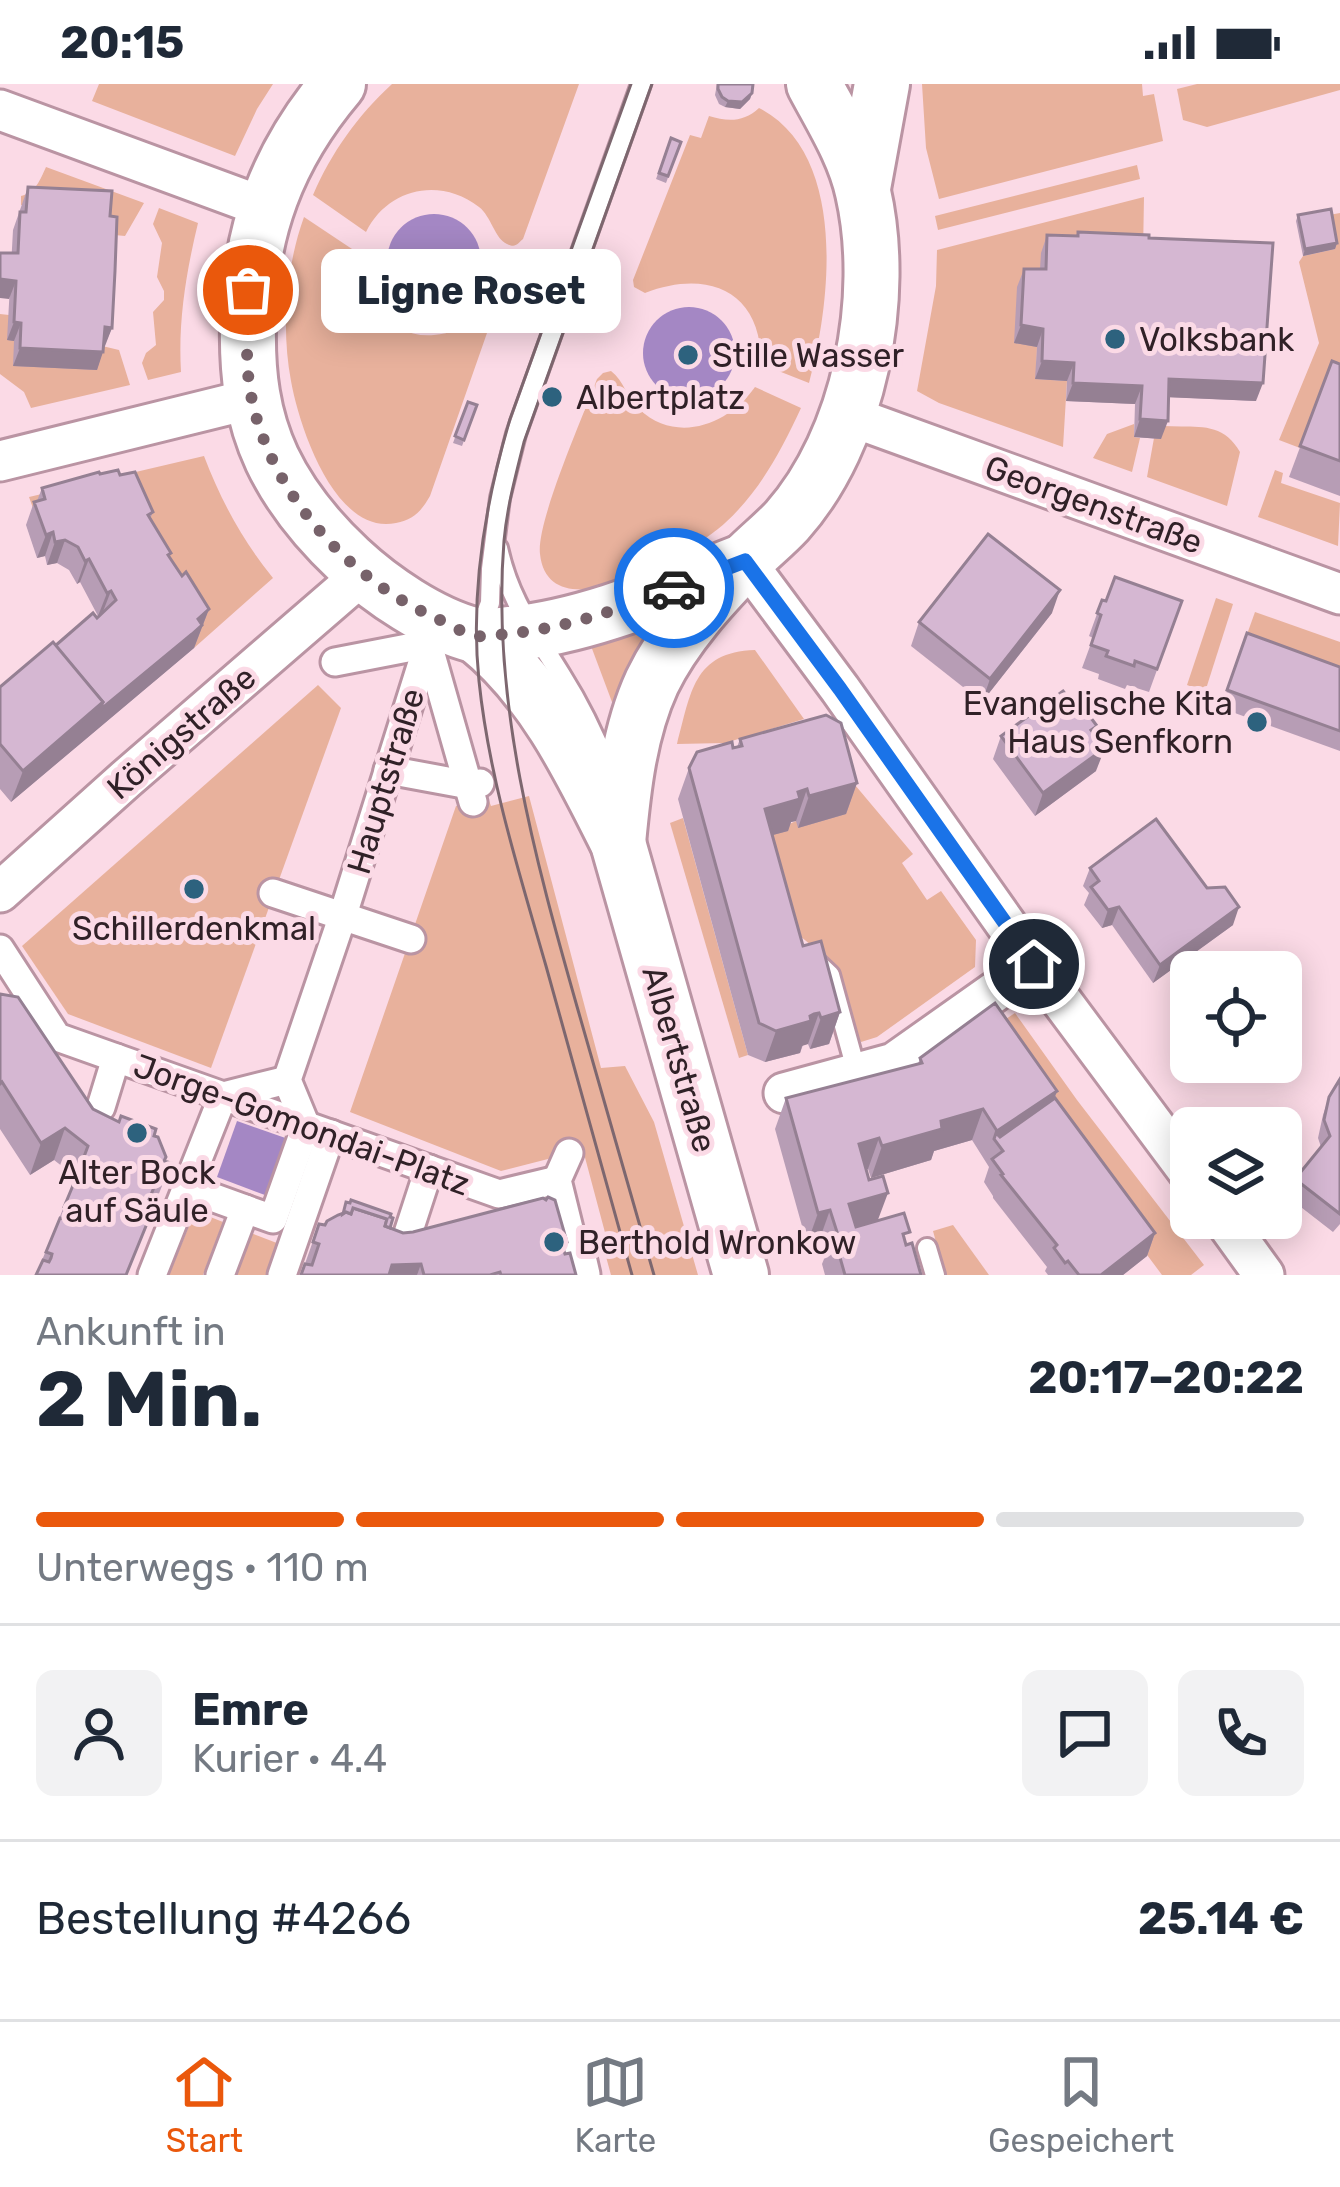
<!DOCTYPE html>
<html lang="de">
<head>
<meta charset="utf-8">
<style>
  body { margin:0; font-family:Rubik,sans-serif; background:#f2f2f3; color:#1f2937; height:100vh; display:flex; flex-direction:column; font-size:45px; white-space:nowrap }
  * { box-sizing:border-box; margin:0 }
  p { font-size:39px; color:#747a83 }
  .icon { flex:none; width:66px; height:66px; fill:none; stroke:currentColor; stroke-width:2; stroke-linecap:round; stroke-linejoin:round }
  .map { position:relative; height:1191px; overflow:hidden }
  .drawer { display:flex; flex-direction:column; background:#fff; flex:1 }
  .drawer>* { flex:none }
  .fabs { position:absolute; left:1170px; top:867px; display:grid; gap:24px }
  .fabs a { display:grid; place-items:center; width:132px; height:132px; border-radius:18px; background:#fff; box-shadow:0 6px 30px #0003; font-size:60px }
  .pin { position:absolute; display:grid; place-items:center; width:102px; height:102px; color:#fff; margin:-51px; border:6px solid #fff; border-radius:50%; box-shadow:0 3px 12px #0007 }
  .courier { position:absolute; display:grid; place-items:center; width:120px; height:120px; margin:-60px; border:9px solid #1a73e8; border-radius:50%; background:#fff; color:#222; box-shadow:0 3px 15px #0007 }
  .bubble { position:absolute; height:84px; border-radius:18px; background:#fff; box-shadow:0 6px 30px #0003; font-size:39px; font-weight:700; line-height:84px; text-align:center }
  .headline em { font-style:normal; font-weight:700 }
  .headline div { display:flex; flex-direction:column-reverse }
  .headline { display:flex; align-items:center; justify-content:space-between; height:204px; padding:0 36px }
  h1 { font-size:78px; font-weight:700; line-height:90px }
  .bar { display:grid; grid-template-columns:repeat(4,1fr); gap:18px 12px; align-content:center; height:144px; padding:0 36px }
  .bar i { height:15px; border-radius:9px; background:#e0e1e3 }
  .bar .on { background:#ea580c }
  .bar p { grid-column:span 4 }
  .line { display:flex; align-items:center; gap:30px; padding:0 36px; border-top:3px solid #e0e1e3 }
  .line div { flex:1 }
  .round { display:grid; place-items:center; flex:none; width:126px; height:126px; border-radius:18px; background:#f2f2f3 }
  .status { display:flex; justify-content:space-between; align-items:center; height:84px; padding:0 60px; background:#fff; direction:ltr }
  .status svg { height:33px; fill:currentColor }
  .tab-bar { display:flex; justify-content:space-around; align-items:center; height:168px; border-top:3px solid #e0e1e3; background:#fff; font-size:33px; color:#747a83 }
  .tab-bar a { display:grid; justify-items:center; gap:6px }
  .tab-bar .on { color:#ea580c }
  .map>svg:first-child { display:block }
  .green { fill:#e8b19c }
  .water { fill:#a487c4 }
  .lines { fill:none; stroke-linecap:round; stroke-linejoin:round }
  .service-casing { stroke:#ba94a3; stroke-width:24 }
  .pedestrian-casing { stroke:#ba94a3; stroke-width:33 }
  .minor-casing { stroke:#ba94a3; stroke-width:45 }
  .secondary-casing { stroke:#ba94a3; stroke-width:60 }
  .service { stroke:#fff; stroke-width:18 }
  .pedestrian { stroke:#fff; stroke-width:27 }
  .minor { stroke:#fff; stroke-width:39 }
  .secondary { stroke:#fff; stroke-width:54 }
  .tram { stroke:#7d676f; stroke-width:3 }
  .wall { fill:#b79db5 }
  .shaded-wall { fill:#958093 }
  .building { fill:#d5b7d2; stroke:#958093; stroke-width:3 }
  .done { stroke:#77626a; stroke-width:12; stroke-dasharray:0 21.6 }
  .route { stroke:#1a73e8; stroke-width:15 }
  .poi-dot { fill:#2d627e; stroke:#fbdae6; stroke-width:4.5 }
  .labels { text-anchor:middle; stroke-width:10; stroke-linejoin:round; paint-order:stroke }
  .poi-label { font-size:33px; fill:#302127; stroke:#fbdae6; text-anchor:start }
  .street-label { font-size:33px; fill:#302127; stroke:#fbdae6 }
</style>
</head>
<body>
<div class="status"><b>20:15</b><svg viewBox="0 0 49 12"><path d="M0 12V9h3v3zM5 12V6h3v6zM10 12V3h3v9zM15 12V0h3v12zM26 1h20v11H26zM47 4h2v5h-2z"/></svg></div>
<div class="map">
<svg width="1340" height="1191" viewBox="0 0 1340 1191">
  <rect width="100%" height="100%" fill="#fbdae6"/>
  <g class="green">
    <polygon points="99,0 273,0 257,25 235,72 92,17"/>
    <path d="M 392,0 L 579,0 L 523,155 C 517,160 516,164 507,160 C 495,155 491,132 479,123 C 440,93 388,104 366,148 L 313,111 C 331,69 358,31 392,0 Z"/>
    <polygon points="922,0 1142,0 1143,12 1154,10 1163,57 939,115 926,64"/>
    <polygon points="1197,0 1340,0 1340,6 1207,43 1183,36 1177,5"/>
    <path d="M 759,24 C 848,70 831,218 809,299 L 761,280 C 762,206 707,185 645,209 L 634,203 L 633,196 L 690,51 L 701,54 L 709,32 C 728,38 744,38 759,24 Z"/>
    <polygon points="1137,81 1140,95 938,146 935,132"/>
    <path d="M 46,83 L 144,119 L 125,152 L 104,150 L 105,125 L 21,121 L 21,112 C 36,108 40,96 46,83 Z"/>
    <polygon points="1144,113 1143,169 1039,203 1034,260 1037,263 1036,295 1067,297 1063,363 939,319 917,307 936,202 937,166"/>
    <path d="M 159,124 L 198,139 C 186,189 178,237 181,288 L 148,296 L 142,279 L 146,269 L 156,261 L 153,228 L 164,216 L 164,207 L 157,193 L 162,159 L 153,140 Z"/>
    <polygon points="1340,129 1340,316 1300,364 1279,356 1319,259 1299,178 1303,172 1335,165 1329,131"/>
    <path d="M 304,133 L 361,171 C 360,212 388,255 434,251 C 450,250 464,242 480,240 L 487,249 L 430,412 C 422,426 414,436 396,439 C 335,452 299,342 291,297 C 281,244 286,183 304,133 Z"/>
    <polygon points="0,230 9,231 14,257 14,282 98,261 119,266 130,301 31,324 24,308 0,290"/>
    <path d="M 611,287 C 624,297 627,314 639,325 C 677,361 729,340 755,303 L 801,324 C 781,367 760,407 725,439 C 694,468 549,553 540,470 C 536,438 584,330 597,295 L 603,289 Z"/>
    <polygon points="1134,340 1134,353 1140,354 1132,388 1093,374 1107,350"/>
    <path d="M 1162,342 C 1195,344 1222,336 1240,368 L 1227,422 L 1147,393 L 1154,354 Z"/>
    <path d="M 204,372 C 221,417 243,457 273,494 L 194,564 L 34,427 L 29,413 Z"/>
    <polygon points="1275,386 1283,389 1281,399 1340,419 1338,462 1258,433"/>
    <polygon points="1216,514 1233,520 1205,608 1187,601"/>
    <polygon points="1255,528 1340,558 1340,603 1241,567"/>
    <polygon points="658,540 620,618 612,618 585,546"/>
    <path d="M 755,566 L 804,635 L 725,659 L 677,660 C 691,609 693,568 755,566 Z"/>
    <polygon points="318,601 341,624 211,984 68,930 22,862"/>
    <polygon points="829,670 913,770 902,779 927,816 941,807 976,856 975,883 877,953 861,958 854,952 835,881 794,847 754,756 796,737"/>
    <polygon points="529,712 601,984 625,982 654,1038 698,1191 611,1191 602,1158 607,1156 583,1066 501,1087 350,1028 456,722 488,714 491,722"/>
    <polygon points="683,734 748,971 739,974 670,739"/>
    <polygon points="1015,929 1077,1016 1204,1181 1191,1191 1162,1191 983,950"/>
    <polygon points="195,1127 223,1138 203,1191 169,1191"/>
    <polygon points="953,1141 989,1191 945,1191 933,1147"/>
    <polygon points="251,1149 282,1161 272,1191 235,1191"/>
  </g>
  <g class="water">
    <circle cx="434" cy="177" r="47"/>
    <circle cx="689" cy="269" r="46"/>
    <polygon points="237,1037 294,1057 273,1114 217,1093"/>
  </g>
  <g class="lines">
    <defs>
      <g id="service">
        <path d="M 498,464 C 510,518 533,545 561,591 C 580,621 595,652 608,685"/>
        <polyline points="479,547 490,519 491,485 500,414 516,350 641,0"/>
        <polyline points="812,874 830,891 857,989"/>
        <polyline points="927,1164 935,1191"/>
      </g>
      <g id="pedestrian">
        <polyline points="335,578 428,560 473,718"/>
        <polyline points="388,686 469,701 480,699"/>
        <polyline points="273,809 411,855"/>
        <polyline points="0,865 57,953 499,1110 557,1096"/>
        <polyline points="101,1023 116,974"/>
        <polyline points="569,1069 557,1096 574,1165"/>
        <polyline points="187,1104 245,1125"/>
        <polyline points="398,1180 429,1085"/>
        <polyline points="152,1191 223,1012 287,996"/>
        <polyline points="220,1191 245,1125 273,1135 306,1042 287,996 342,834 428,560"/>
        <polyline points="282,1191 331,1050"/>
      </g>
      <g id="minor">
        <polyline points="0,26 266,124"/>
        <polyline points="847,331 1340,510"/>
        <polyline points="0,377 251,315"/>
        <polyline points="745,477 840,605 1034,880 1191,1091"/>
        <polyline points="0,808 126,695 363,490"/>
        <polyline points="784,1009 894,979 1034,880"/>
        <polyline points="1223,1134 1264,1191"/>
        <polyline points="574,1165 580,1191"/>
      </g>
      <g id="secondary">
        <path d="M 338,0 C 277,72 249,148 248,242 C 247,289 252,332 272,375 C 291,415 318,447 349,476 C 381,506 431,540 474,551 C 485,553 499,551 510,550 C 591,542 670,506 745,477"/>
        <polyline points="863,104 882,0"/>
        <path d="M 477,552 C 543,605 581,685 618,759 L 741,1191"/>
        <path d="M 618,759 C 623,705 629,648 652,598 C 674,552 712,511 747,475 C 760,462 775,450 787,437 C 860,355 887,213 863,108 C 855,70 832,34 814,0"/>
      </g>
    </defs>
    <use href="#service" class="service-casing"/>
    <use href="#pedestrian" class="pedestrian-casing"/>
    <use href="#minor" class="minor-casing"/>
    <use href="#secondary" class="secondary-casing"/>
    <use href="#service" class="service"/>
    <use href="#pedestrian" class="pedestrian"/>
    <use href="#minor" class="minor"/>
    <use href="#secondary" class="secondary"/>
    <g class="tram">
      <path d="M 631,0 L 510,335 C 485,419 470,509 479,597 C 489,694 519,788 546,882 C 574,985 603,1088 632,1191"/>
      <path d="M 652,0 L 524,358 C 516,390 507,423 504,457 C 491,616 535,775 578,926 C 603,1014 629,1103 654,1191"/>
    </g>
  </g>
  <g class="wall">
    <polygon points="717,0 753,0 752,9 750,15 740,25 725,23 719,20 715,11"/>
    <polygon points="671,54 681,58 666,99 656,95"/>
    <polygon points="28,103 110,132 112,244 104,262 97,286 13,282 14,257 7,256 13,146"/>
    <polygon points="1298,131 1337,159 1335,165 1303,172 1296,137"/>
    <polygon points="1078,148 1149,154 1256,317 1169,313 1161,355 1134,353 1135,320 1066,317 1067,297 1035,295 1037,263 1014,259 1017,203 1024,185 1040,185 1041,169 1047,151 1076,152"/>
    <polygon points="1332,277 1340,280 1340,412 1289,393"/>
    <polygon points="468,318 477,321 462,362 453,359"/>
    <polygon points="100,390 120,391 153,428 150,435 170,474 182,492 209,525 194,564 11,718 0,705 0,603 98,532 80,498 77,500 69,486 57,479 47,481 45,472 37,474 26,441 34,418 37,417 42,404"/>
    <polygon points="1102,516 1182,517 1149,608 1127,601 1125,605 1098,595 1099,590 1082,584 1093,554 1089,552"/>
    <polygon points="1052,529 982,618 911,562 919,538"/>
    <polygon points="1247,549 1340,583 1340,667 1221,624"/>
    <polygon points="1074,622 1097,642 1094,649 1096,687 1035,732 993,675 1001,652"/>
    <polygon points="740,655 857,699 846,730 798,744 796,737 791,738 788,747 772,751 803,862 840,928 829,960 810,965 808,960 803,961 800,969 765,978 748,971 678,715 689,684 737,663"/>
    <polygon points="1090,784 1233,841 1153,899 1112,841 1102,844 1084,821 1089,809 1083,802"/>
    <polygon points="0,910 93,1025 119,1038 154,1052 165,1077 171,1079 127,1191 36,1191 76,1093 54,1076 30,1091 0,1045"/>
    <polygon points="920,974 1057,1007 1054,1016 1155,1149 1147,1172 1123,1191 1048,1191 1045,1187 1047,1183 993,1114 993,1112 984,1098 989,1083 972,1056 934,1067 931,1076 871,1094 868,1085 866,1086 878,1136 906,1159 921,1191 825,1191 822,1180 824,1175 819,1157 807,1160 775,1045 786,1014 918,980"/>
    <polygon points="1340,995 1340,1140 1333,1148 1288,1113 1295,1095 1321,1063 1318,1054 1323,1031 1329,1013"/>
    <polygon points="343,1130 403,1149 564,1167 576,1191 301,1191 319,1140 325,1141"/>
  </g>
  <g class="shaded-wall">
    <polygon points="752,9 750,15 740,25 725,23 728,17"/>
    <polygon points="1337,159 1335,165 1303,172 1305,165"/>
    <polygon points="0,195 16,197 9,215 0,214"/>
    <polygon points="14,238 21,239 14,257 7,256"/>
    <polygon points="1021,241 1043,245 1037,263 1014,259"/>
    <polygon points="105,243 112,244 105,262 98,261"/>
    <polygon points="20,264 103,268 97,286 13,282"/>
    <polygon points="1042,277 1074,279 1067,297 1035,295"/>
    <polygon points="1169,295 1263,299 1256,317 1163,313"/>
    <polygon points="1073,299 1142,302 1135,320 1066,317"/>
    <polygon points="1140,335 1168,337 1161,355 1134,353"/>
    <polygon points="53,448 45,472 37,474 46,451"/>
    <polygon points="65,456 57,479 47,481 55,458"/>
    <polygon points="89,475 80,498 77,500 85,477"/>
    <polygon points="1060,506 1052,529 982,618 990,595"/>
    <polygon points="111,507 102,530 98,532 107,509"/>
    <polygon points="209,525 194,564 11,718 23,687"/>
    <polygon points="1105,664 1096,687 1035,732 1043,709"/>
    <polygon points="857,699 846,730 798,744 809,712"/>
    <polygon points="807,705 796,737 791,738 788,747 754,756 765,725 798,708"/>
    <polygon points="1119,823 1112,841 1102,844 1108,826"/>
    <polygon points="1239,823 1233,841 1153,899 1160,881"/>
    <polygon points="840,928 829,960 810,965 821,934"/>
    <polygon points="819,929 808,960 802,962 800,969 765,978 776,947"/>
    <polygon points="1057,1007 1045,1039 994,1055 997,1047"/>
    <polygon points="983,1025 972,1056 934,1067 931,1076 871,1094 882,1062 941,1037"/>
    <polygon points="65,1044 54,1076 30,1091 41,1059"/>
    <polygon points="879,1054 868,1085 847,1091 859,1060"/>
    <polygon points="888,1109 876,1141 838,1151 849,1120"/>
    <polygon points="830,1126 819,1157 807,1160 818,1129"/>
    <polygon points="1155,1149 1147,1172 1123,1191 1101,1191"/>
    <polygon points="421,1180 417,1191 388,1191 392,1181"/>
  </g>
  <g class="building">
    <polygon points="718,0 753,0 752,9 742,18 728,17 722,13 718,5"/>
    <polygon points="671,54 681,58 668,92 659,89"/>
    <polygon points="28,103 112,107 110,132 117,133 115,187 112,244 105,243 103,268 20,264 21,239 14,238 16,197 0,195 0,169 18,169 20,128 26,128"/>
    <polygon points="1331,125 1337,159 1305,165 1298,131"/>
    <polygon points="1078,148 1149,151 1149,154 1273,159 1263,299 1169,295 1168,337 1140,335 1142,302 1073,299 1074,279 1042,277 1043,245 1021,241 1024,185 1046,185 1047,151 1078,152"/>
    <polygon points="1332,277 1340,280 1340,377 1300,362"/>
    <polygon points="468,318 477,321 464,356 455,352"/>
    <polygon points="118,386 120,391 135,388 153,428 148,431 171,469 168,471 182,492 186,488 209,525 198,535 202,541 192,550 100,626 103,618 55,562 93,529 97,534 116,516 111,507 107,509 89,475 85,477 78,463 65,456 55,458 53,448 46,451 34,418 45,415 42,404 99,388 100,390"/>
    <polygon points="988,450 1060,506 990,595 919,538"/>
    <polygon points="1115,493 1182,517 1157,585 1135,577 1134,582 1106,572 1108,567 1091,561 1101,531 1097,529 1102,516 1106,517"/>
    <polygon points="1247,549 1340,583 1340,647 1227,606"/>
    <polygon points="53,558 103,618 23,687 0,660 0,603"/>
    <polygon points="1063,607 1074,622 1079,618 1097,642 1091,646 1105,664 1043,709 1001,652"/>
    <polygon points="826,631 841,639 857,699 809,712 807,705 798,708 800,715 765,725 803,862 821,857 840,928 821,934 819,929 814,930 810,932 811,937 776,947 759,939 689,684 697,668 732,658 733,664 742,662 740,655"/>
    <polygon points="1156,735 1207,804 1225,803 1239,823 1160,881 1119,823 1108,826 1100,815 1091,803 1099,797 1090,784"/>
    <polygon points="0,910 18,913 93,1025 119,1038 121,1032 156,1045 154,1052 158,1053 166,1073 164,1077 171,1079 163,1098 157,1096 148,1118 155,1120 126,1191 36,1191 43,1176 49,1178 51,1174 52,1170 46,1168 60,1134 66,1136 70,1126 64,1123 79,1087 85,1089 89,1081 82,1078 88,1062 65,1044 41,1059 2,998 0,1000"/>
    <polygon points="995,919 1057,1007 997,1047 983,1025 941,1037 942,1045 882,1062 879,1054 859,1060 869,1096 883,1092 888,1109 849,1120 856,1143 904,1129 910,1148 903,1150 906,1161 912,1159 921,1191 845,1191 833,1149 837,1148 830,1126 818,1129 786,1014 922,979 920,974"/>
    <polygon points="1340,995 1340,1130 1295,1095 1330,1052 1324,1036 1329,1013"/>
    <polygon points="1055,1014 1155,1149 1101,1191 1079,1191 1068,1177 1065,1179 1054,1164 1057,1161 1001,1091 1003,1090 992,1075 1003,1067 994,1055 996,1049 1000,1053"/>
    <polygon points="548,1113 555,1116 567,1158 562,1160 563,1164 565,1170 570,1169 576,1191 501,1191 500,1188 490,1191 424,1191 421,1180 392,1181 389,1191 301,1191 305,1180 312,1181 319,1160 313,1158 319,1140 325,1141 327,1137 338,1131 346,1128 351,1130 353,1124 387,1135 385,1142 403,1149 413,1148 543,1114 546,1116"/>
    <polygon points="351,1116 391,1130 390,1133 393,1134 390,1144 385,1142 387,1135 353,1124 351,1130 346,1128 343,1130 346,1118 350,1119"/>
  </g>
  <g class="lines">
    <path class="done" d="M 248,206 C 248,242 244,281 252,316 C 272,411 349,495 436,534 C 448,540 464,550 478,552 C 486,553 497,551 506,550 C 564,545 620,525 674,504"/>
    <polyline class="route" points="674,504 745,477 840,605 1034,880"/>
  </g>
  <g class="poi-dot">
    <circle cx="1115" cy="255" r="12"/>
    <circle cx="688" cy="271" r="12"/>
    <circle cx="552" cy="313" r="12"/>
    <circle cx="1257" cy="638" r="12"/>
    <circle cx="194" cy="805" r="12"/>
    <circle cx="137" cy="1049" r="12"/>
    <circle cx="554" cy="1158" r="12"/>
  </g>
  <g class="labels">
    <g class="poi-label">
      <text x="1139" y="267">Volksbank</text>
      <text x="712" y="283">Stille Wasser</text>
      <text x="576" y="325">Albertplatz</text>
      <text x="1233" y="631" text-anchor="end">Evangelische Kita<tspan x="1233" dy="38">Haus Senfkorn</tspan></text>
      <text x="194" y="856" text-anchor="middle">Schillerdenkmal</text>
      <text x="137" y="1100" text-anchor="middle">Alter Bock<tspan x="137" dy="38">auf Säule</tspan></text>
      <text x="578" y="1170">Berthold Wronkow</text>
    </g>
    <g class="street-label">
      <text transform="translate(1094 420) rotate(20)" y="12">Georgenstraße</text>
      <text transform="translate(181 648) rotate(-41)" y="12">Königstraße</text>
      <text transform="translate(385 697) rotate(-73)" y="12">Hauptstraße</text>
      <text transform="translate(680 975) rotate(74)" y="12">Albertstraße</text>
      <text transform="translate(302 1040) rotate(20)" y="12">Jorge-Gomondai-Platz</text>
    </g>
  </g>
</svg>
<div class="fabs">
<a><svg class="icon" aria-label="locate" viewBox="0 0 24 24"><circle cx="12" cy="12" r="6"/><path d="M12 2v4M12 18v4M2 12h4M18 12h4"/></svg></a>
<a><svg class="icon" aria-label="layers" viewBox="0 0 24 24"><path d="M12 4l9 5-9 5-9-5zM3 14l9 5 9-5"/></svg></a>
</div>
<div class="pin" style="left:248px;top:206px;background:#ea580c"><svg class="icon" aria-label="bag" viewBox="0 0 24 24"><path d="M5 8h14l-1 12H6zM9 8a3 3 0 0 1 6 0"/></svg></div>
<div class="pin" style="left:1034px;top:880px;background:#1f2937"><svg class="icon" aria-label="home" viewBox="0 0 24 24"><path d="M3 11l9-7 9 7M6 9v11h12V9"/></svg></div>
<div class="courier" style="left:674px;top:504px"><svg class="icon" aria-label="car" viewBox="0 0 24 24"><path d="M5 17H2v-5l4-1 3-4h7l3 4 3 1v5h-3M9 17h6M6 11h13"/><circle cx="7" cy="17" r="2"/><circle cx="17" cy="17" r="2"/></svg></div>
<div class="bubble" style="left:321px;top:165px;width:300px">Ligne Roset</div>
</div>
<section class="drawer">
<div class="headline"><div><h1>2 Min.</h1><p>Ankunft in</p></div><em>20:17–20:22</em></div>
<div class="bar"><i class="on"></i><i class="on"></i><i class="on"></i><i></i><p>Unterwegs · 110 m</p></div>
<div class="line" style="height:216px"><a class="round"><svg class="icon" aria-label="person" viewBox="0 0 24 24"><circle cx="12" cy="8" r="4"/><path d="M4 21q1-7 8-7t8 7"/></svg></a><div><b>Emre</b><p>Kurier · 4.4</p></div><a class="round"><svg class="icon" aria-label="chat" viewBox="0 0 24 24"><path d="M4 5h16v11H9l-5 4z"/></svg></a><a class="round"><svg class="icon" aria-label="phone" viewBox="0 0 24 24"><path d="M5 4h4l2 5-3 2q2 4 5 5l2-3 5 2v4C11 20 4 13 5 4z"/></svg></a></div>
<div class="line" style="height:156px"><div>Bestellung #4266</div><b>25.14 €</b></div>
</section>
<nav class="tab-bar">
<a class="on"><svg class="icon" aria-label="home" viewBox="0 0 24 24"><path d="M3 11l9-7 9 7M6 9v11h12V9"/></svg>Start</a>
<a><svg class="icon" aria-label="map" viewBox="0 0 24 24"><path d="M3 6l6-2 6 2 6-2v14l-6 2-6-2-6 2zM9 4v14M15 6v14"/></svg>Karte</a>
<a><svg class="icon" aria-label="saved" viewBox="0 0 24 24"><path d="M7 4h10v16l-5-4-5 4z"/></svg>Gespeichert</a>
</nav>
</body>
</html>
